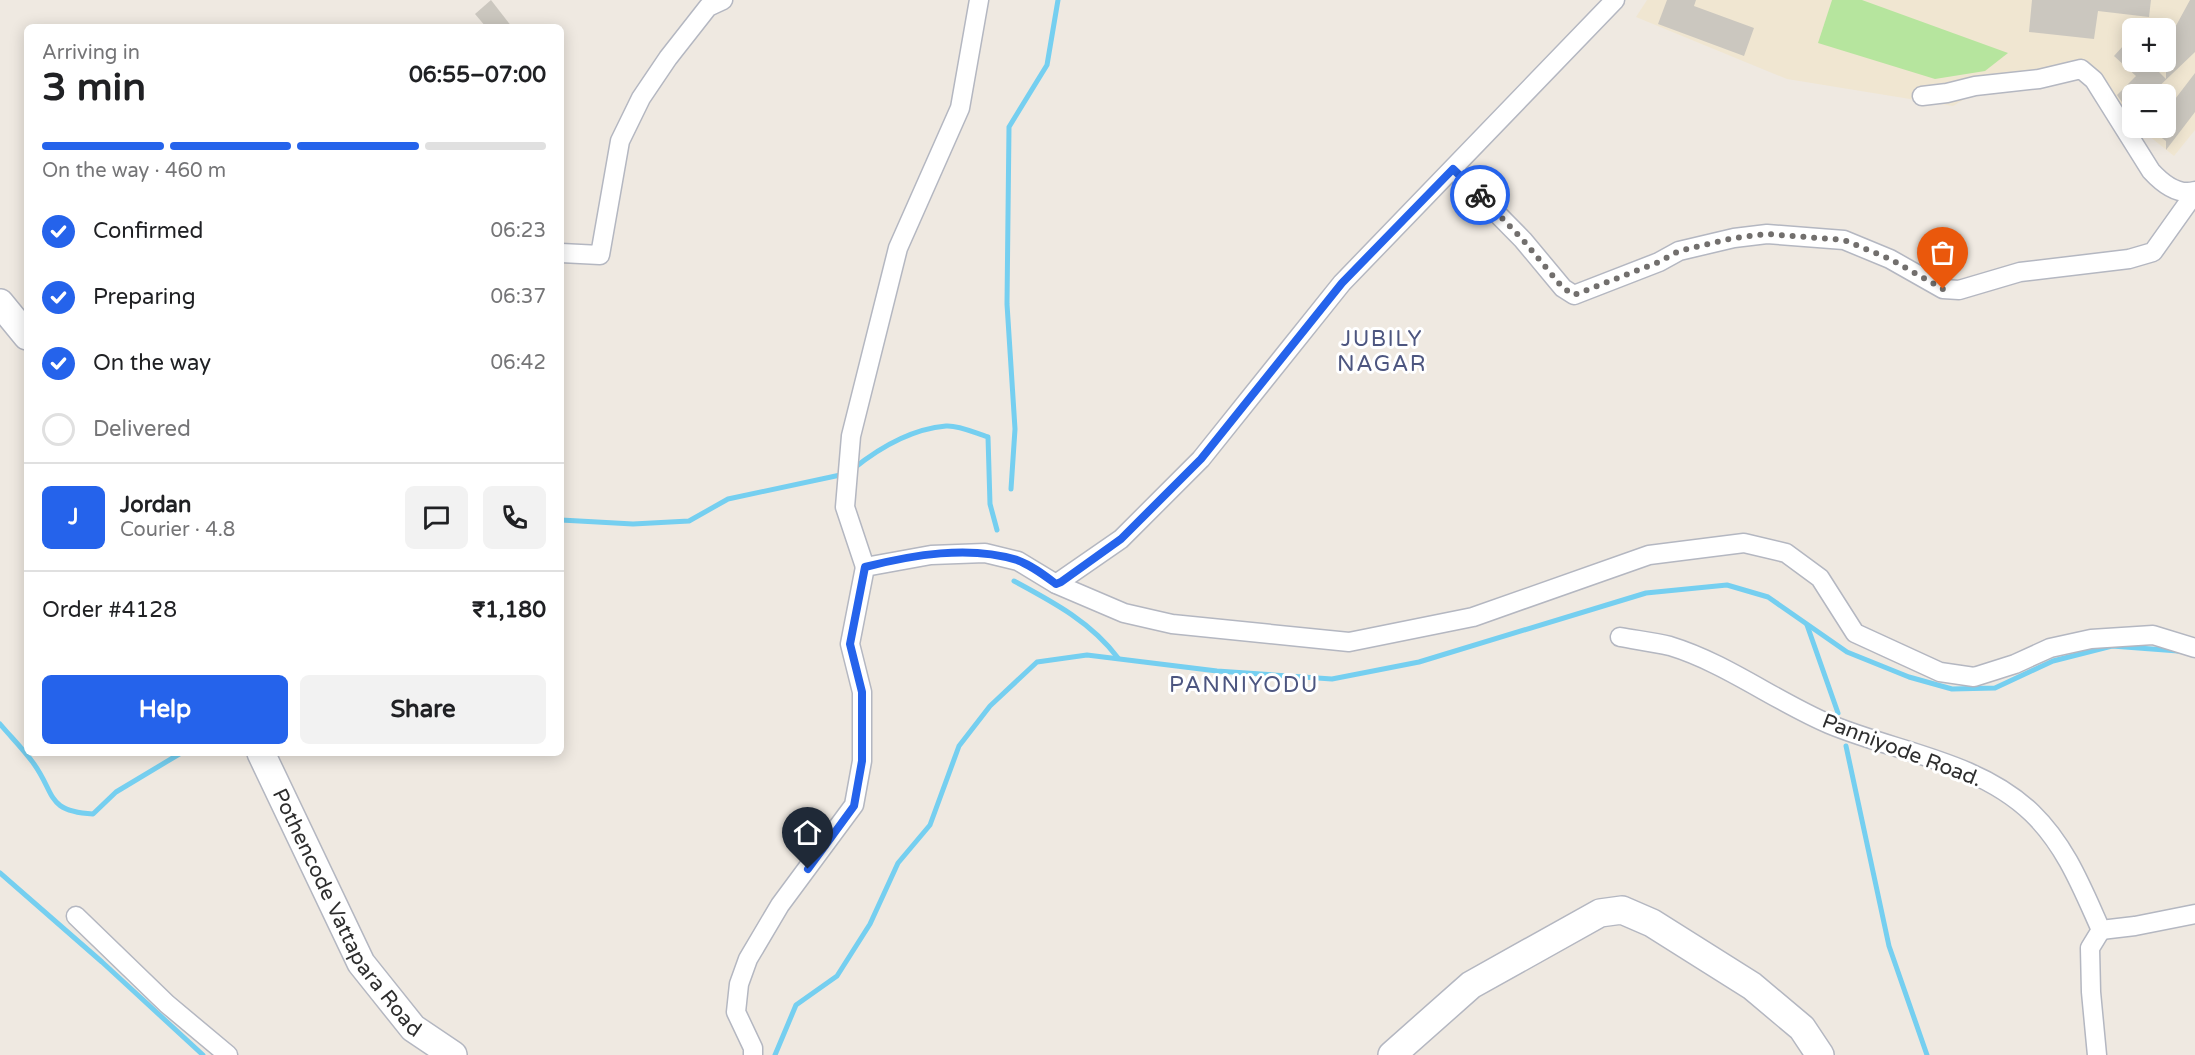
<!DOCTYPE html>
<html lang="en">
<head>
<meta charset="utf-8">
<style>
  body { margin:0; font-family:"Varela Round",sans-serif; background:#f2f2f2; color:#202124; height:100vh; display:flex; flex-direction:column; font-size:22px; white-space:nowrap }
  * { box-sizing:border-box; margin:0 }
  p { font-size:20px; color:#757577 }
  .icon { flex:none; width:33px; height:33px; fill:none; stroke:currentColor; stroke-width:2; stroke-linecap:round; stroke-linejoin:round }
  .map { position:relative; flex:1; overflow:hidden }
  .side { position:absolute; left:24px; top:24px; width:540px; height:732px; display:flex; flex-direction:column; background:#fff; border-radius:9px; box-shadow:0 3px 15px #0003 }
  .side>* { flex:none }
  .buttons { position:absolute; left:2122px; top:18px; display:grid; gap:12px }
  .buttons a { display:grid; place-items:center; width:54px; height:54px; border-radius:9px; background:#fff; box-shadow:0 3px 15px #0003; font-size:30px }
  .pin { position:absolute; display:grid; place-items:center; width:51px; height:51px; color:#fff; margin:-62px -26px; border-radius:50% 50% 50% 0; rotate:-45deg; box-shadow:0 0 6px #0007 }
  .pin .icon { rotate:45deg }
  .courier { position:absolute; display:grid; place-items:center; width:60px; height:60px; margin:-30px; border:4px solid #2563eb; border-radius:50%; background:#fff; color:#222; box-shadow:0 2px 8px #0007 }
  .summary em { font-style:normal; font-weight:800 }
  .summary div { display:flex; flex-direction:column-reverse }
  .summary { display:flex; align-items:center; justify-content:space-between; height:102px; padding:0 18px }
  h1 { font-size:39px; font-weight:800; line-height:45px }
  .bar { display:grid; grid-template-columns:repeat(4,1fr); gap:9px 6px; align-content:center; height:72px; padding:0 18px }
  .bar i { height:8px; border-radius:4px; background:#e0e0e0 }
  .bar .active { background:#2563eb }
  .bar p { grid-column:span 4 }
  .line { display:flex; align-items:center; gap:15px; padding:0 18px; border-top:2px solid #e0e0e0 }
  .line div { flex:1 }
  .round { display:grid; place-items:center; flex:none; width:63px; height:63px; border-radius:9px; background:#f2f2f2 }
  ol { padding:0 18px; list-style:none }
  li { display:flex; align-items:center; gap:18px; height:66px }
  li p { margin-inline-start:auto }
  li .icon { padding:6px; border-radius:50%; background:#2563eb; color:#fff; stroke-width:4 }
  li:last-child { color:#757577 }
  li i { width:33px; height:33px; border:3px solid #e0e0e0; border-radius:50% }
  .cta { display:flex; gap:12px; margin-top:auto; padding:12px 18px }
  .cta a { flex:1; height:69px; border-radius:9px; background:#2563eb; color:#fff; font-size:24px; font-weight:800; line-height:69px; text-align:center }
  .cta a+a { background:#f2f2f2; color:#202124 }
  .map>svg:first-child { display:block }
  .education { fill:#f0e6d1; fill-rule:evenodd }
  .green { fill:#b6e59e }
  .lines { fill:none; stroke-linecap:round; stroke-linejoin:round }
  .stream { stroke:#75cff0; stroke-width:5 }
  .building { fill:#cbc7bf }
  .street-casing { stroke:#b4b7c1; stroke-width:21 }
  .secondary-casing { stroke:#b4b7c1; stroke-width:30 }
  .street { stroke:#fff; stroke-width:18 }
  .secondary { stroke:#fff; stroke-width:27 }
  .done { stroke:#726f6d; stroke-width:6; stroke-dasharray:0 10.8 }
  .route { stroke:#2563eb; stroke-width:8 }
  .labels { text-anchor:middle; stroke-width:6; stroke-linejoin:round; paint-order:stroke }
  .street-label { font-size:21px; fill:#2e2e2e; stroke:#fff }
  .neighbourhood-label { font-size:22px; letter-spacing:1.5px; fill:#4d5680; stroke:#fff }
</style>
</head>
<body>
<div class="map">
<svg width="2195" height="1055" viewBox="0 0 2195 1055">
  <rect width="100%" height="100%" fill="#efe9e1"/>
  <path class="education" d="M 1647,0 L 2195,0 L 2195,130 L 2174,156 L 2139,128 L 2166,128 L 2166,94 L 2133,94 L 2133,123 L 2081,80 L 1973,94 L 1953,106 L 1787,79 L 1636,17 ZM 2133,28 L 2166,28 L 2166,62 L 2133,62 Z"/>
  <polygon class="green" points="1832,0 1862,0 2008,53 1985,71 1935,79 1818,43"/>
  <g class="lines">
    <g class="stream">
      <path d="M 853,469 C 879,448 912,429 946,426 C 959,425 975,433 988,437 L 990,504 L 997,530"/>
      <polyline points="1011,489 1015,429 1007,304 1009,127 1047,65 1058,0"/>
      <polyline points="561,520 633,524 689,521 728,499 845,474"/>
      <path d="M 1014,581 C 1053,602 1091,622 1118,658"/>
      <polyline points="1807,625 1838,713"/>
      <path d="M 0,724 C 11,737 24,750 34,764 C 56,795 46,811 93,814 L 116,792 L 181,753"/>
      <polyline points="1846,746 1889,946 1927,1055"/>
      <polyline points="0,873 102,962 203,1055"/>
      <polyline points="775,1055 796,1005 837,976 870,924 898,863 930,825 959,746 990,706 1037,662 1087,655 1217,671 1332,679 1419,662 1646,593 1727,585 1768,597 1847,652 1909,677 1952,689 1995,688 2053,661 2112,646 2178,651"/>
    </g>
  </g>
  <g class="building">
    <polygon points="491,0 512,27 486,27 475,14"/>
    <polygon points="1667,0 1696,0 1694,6 1754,28 1744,56 1658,24"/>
    <polygon points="2032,0 2151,0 2149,17 2098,11 2094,39 2029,32"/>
    <polygon points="2190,0 2195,0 2195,52 2151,94 2133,94 2133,118 2117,95 2136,76 2114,56 2133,35 2133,62 2149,62 2166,79 2166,44"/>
    <polygon points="2195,73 2195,112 2166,150 2166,141 2148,128 2166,128 2166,111"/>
  </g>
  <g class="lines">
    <defs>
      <g id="street">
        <path d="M 1922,96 L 1947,93 L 1975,86 L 2039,79 L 2081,69 L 2094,80 L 2151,171 C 2162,183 2178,196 2195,191"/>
        <polyline points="1453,169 1523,240 1563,288 1574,295 1659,262 1679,251 1734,238 1767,234 1844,240 1890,259 1943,289 1959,290 2020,272 2129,259 2153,252 2195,193"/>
        <polyline points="561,253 600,255 620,141 641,98 668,58 708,7 723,0"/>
        <polyline points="865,567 845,507 851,436 898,248 960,108 979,0"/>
        <polyline points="1056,584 1121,539 1201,459 1342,283 1615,0"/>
        <path d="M 1620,637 C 1636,640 1654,642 1670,646 C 1726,663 1775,701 1829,724 C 1896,752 1978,761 2032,813 C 2066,846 2082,888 2101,930 L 2135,926 L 2195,914"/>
        <polyline points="76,916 167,1004 228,1055"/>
        <polyline points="753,1055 753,1048 736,1012 739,984 748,959 780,905 854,805 862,761 862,692 850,644 865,567 931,555 985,553 1018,561 1056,584 1124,613 1172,624 1349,642 1473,617 1649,555 1744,543 1786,553 1820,578 1855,633 1940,672 1974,677 2015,664 2050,648 2091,639 2153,635 2195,648"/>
        <polyline points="2097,1055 2091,992 2090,948 2101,930"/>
      </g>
      <g id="secondary">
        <polyline points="0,303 27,336"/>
        <path id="s1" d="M 261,753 L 361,963 L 413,1028 L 453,1055"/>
        <polyline points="1392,1055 1471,985 1600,913 1622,910 1652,923 1752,986 1802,1028 1820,1055"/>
      </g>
    </defs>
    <use href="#street" class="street-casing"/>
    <use href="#secondary" class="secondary-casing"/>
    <use href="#street" class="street"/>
    <use href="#secondary" class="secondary"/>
  </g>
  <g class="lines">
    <polyline class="done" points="1480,195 1523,240 1563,288 1574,295 1659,262 1679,251 1734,238 1767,234 1844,240 1890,259 1943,289"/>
    <path class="route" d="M 808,869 L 854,806 L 862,761 L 862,692 L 850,644 L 865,567 C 912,555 969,545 1017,560 C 1031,565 1044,575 1056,584 L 1061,582 L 1121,539 L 1201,459 L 1342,283 L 1453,169 L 1480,195"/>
  </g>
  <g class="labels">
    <g class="street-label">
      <text transform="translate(1902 750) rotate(21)" y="7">Panniyode Road.</text>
      <text dy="7" stroke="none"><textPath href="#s1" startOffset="182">Pothencode Vattapara Road</textPath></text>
    </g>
    <g class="neighbourhood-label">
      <text x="1382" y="346">JUBILY<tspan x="1382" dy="25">NAGAR</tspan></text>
      <text x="1244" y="692">PANNIYODU</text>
    </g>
  </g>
</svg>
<div class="buttons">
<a>+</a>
<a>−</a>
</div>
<div class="pin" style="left:1943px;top:289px;background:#ea580c"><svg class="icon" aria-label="bag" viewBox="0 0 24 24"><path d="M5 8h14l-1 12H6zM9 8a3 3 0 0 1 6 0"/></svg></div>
<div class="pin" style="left:808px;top:869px;background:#1f2937"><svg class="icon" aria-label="home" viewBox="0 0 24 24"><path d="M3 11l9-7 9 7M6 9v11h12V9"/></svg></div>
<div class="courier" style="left:1480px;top:195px"><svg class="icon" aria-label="bike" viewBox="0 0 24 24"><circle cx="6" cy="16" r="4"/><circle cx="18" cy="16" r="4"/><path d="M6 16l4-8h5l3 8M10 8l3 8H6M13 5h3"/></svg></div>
<section class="side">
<div class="summary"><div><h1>3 min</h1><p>Arriving in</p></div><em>06:55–07:00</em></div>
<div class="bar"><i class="active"></i><i class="active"></i><i class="active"></i><i></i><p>On the way · 460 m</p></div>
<ol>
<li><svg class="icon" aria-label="check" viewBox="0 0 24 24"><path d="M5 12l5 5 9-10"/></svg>Confirmed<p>06:23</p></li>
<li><svg class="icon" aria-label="check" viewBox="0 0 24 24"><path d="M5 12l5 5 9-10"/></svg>Preparing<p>06:37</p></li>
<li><svg class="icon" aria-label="check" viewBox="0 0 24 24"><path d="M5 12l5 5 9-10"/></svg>On the way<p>06:42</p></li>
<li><i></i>Delivered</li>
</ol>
<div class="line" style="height:108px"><b class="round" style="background:#2563eb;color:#fff">J</b><div><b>Jordan</b><p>Courier · 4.8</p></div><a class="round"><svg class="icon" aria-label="chat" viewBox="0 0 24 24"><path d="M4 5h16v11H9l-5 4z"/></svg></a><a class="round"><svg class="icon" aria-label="phone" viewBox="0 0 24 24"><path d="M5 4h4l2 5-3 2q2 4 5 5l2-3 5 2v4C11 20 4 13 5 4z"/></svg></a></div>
<div class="line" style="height:78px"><div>Order #4128</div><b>₹1,180</b></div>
<div class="cta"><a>Help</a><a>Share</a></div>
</section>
</div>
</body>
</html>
